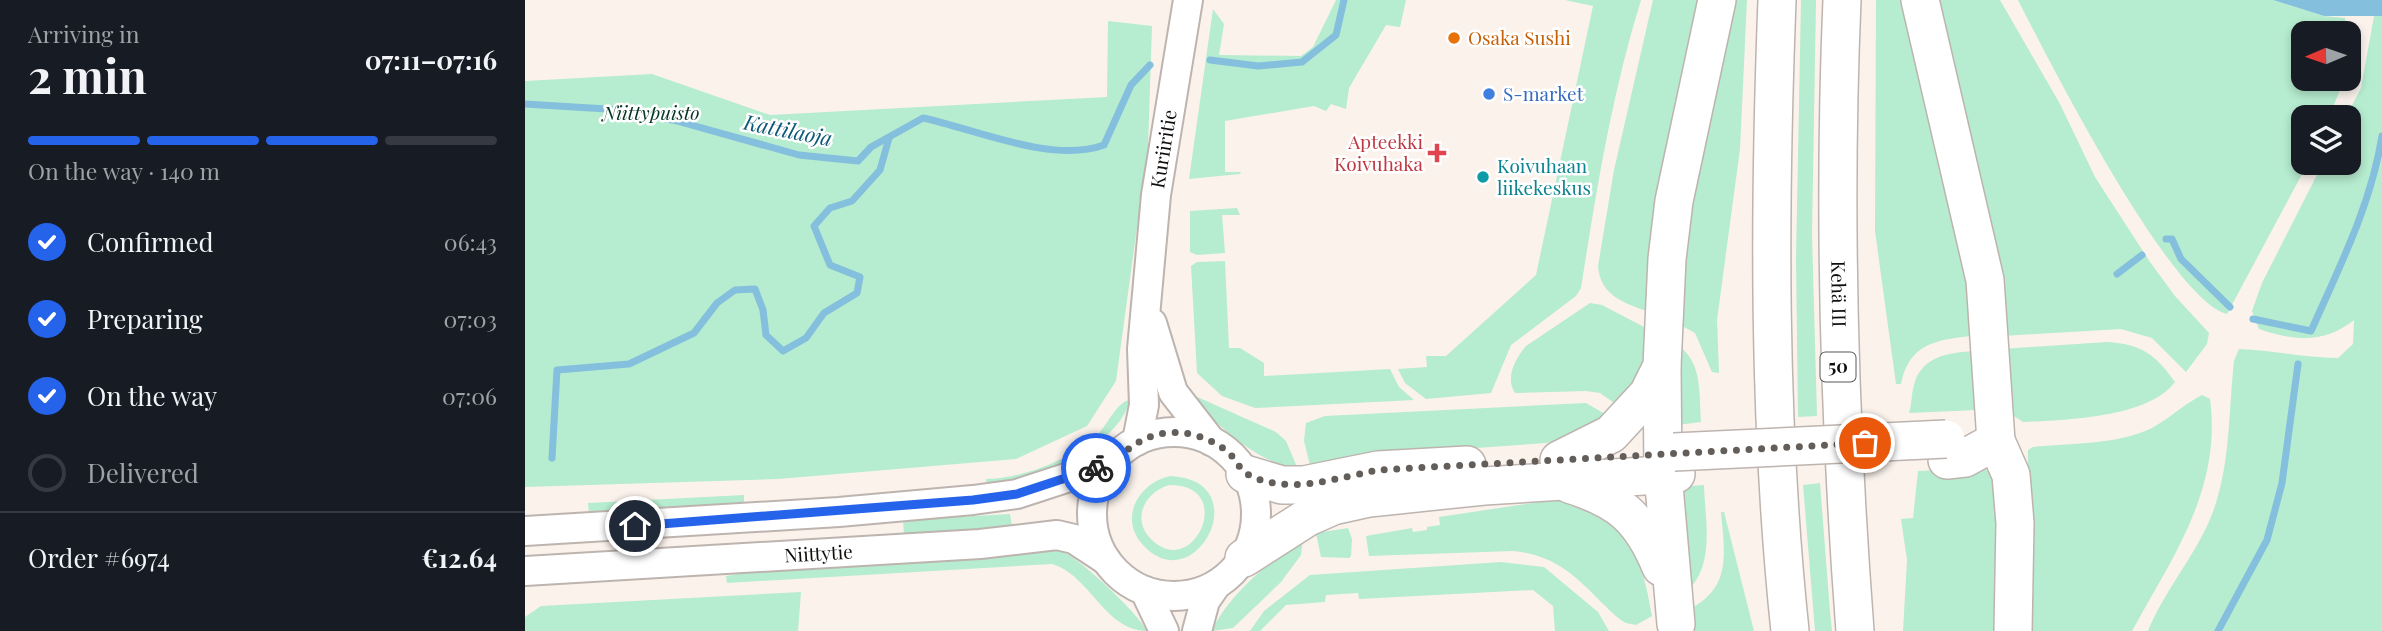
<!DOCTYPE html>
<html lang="en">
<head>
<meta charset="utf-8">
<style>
  body { margin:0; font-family:"Playfair Display",serif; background:#242831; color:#f1f3f6; height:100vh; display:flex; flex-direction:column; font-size:26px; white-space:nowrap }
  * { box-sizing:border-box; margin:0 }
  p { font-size:23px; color:#9ea1a6 }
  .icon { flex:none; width:38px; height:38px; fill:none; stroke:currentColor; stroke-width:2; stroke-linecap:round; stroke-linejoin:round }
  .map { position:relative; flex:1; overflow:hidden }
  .details { display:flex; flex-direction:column; background:#171b24; width:525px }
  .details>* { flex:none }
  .needle { width:46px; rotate:268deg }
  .tools { position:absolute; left:1766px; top:21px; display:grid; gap:14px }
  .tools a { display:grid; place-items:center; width:70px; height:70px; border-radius:14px; background:#171b24; box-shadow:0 4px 10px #0003; font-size:35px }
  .pin { position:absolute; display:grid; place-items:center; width:60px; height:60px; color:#fff; margin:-30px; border:4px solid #fff; border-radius:50%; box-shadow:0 2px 7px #0007 }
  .courier { position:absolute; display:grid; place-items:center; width:70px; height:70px; margin:-35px; border:5px solid #2563eb; border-radius:50%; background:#fff; color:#222; box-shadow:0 2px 9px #0007 }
  .head em { font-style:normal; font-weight:700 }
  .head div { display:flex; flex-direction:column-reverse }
  .head { display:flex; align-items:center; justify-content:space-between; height:119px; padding:0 28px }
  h1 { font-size:46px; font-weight:700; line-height:52px }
  .bar { display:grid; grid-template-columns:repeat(4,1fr); gap:10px 7px; align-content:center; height:84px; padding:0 28px }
  .bar i { height:9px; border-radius:5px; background:#363941 }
  .bar .current { background:#2563eb }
  .bar p { grid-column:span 4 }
  .line { display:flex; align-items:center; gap:18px; padding:0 28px; border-top:2px solid #363941 }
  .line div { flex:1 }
  ol { padding:0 28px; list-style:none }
  li { display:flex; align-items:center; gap:21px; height:77px }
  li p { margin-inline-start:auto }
  li .icon { padding:7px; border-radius:50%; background:#2563eb; color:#fff; stroke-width:4 }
  li:last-child { color:#9ea1a6 }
  li i { width:38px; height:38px; border:4px solid #363941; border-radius:50% }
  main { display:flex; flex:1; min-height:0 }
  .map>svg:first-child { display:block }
  .green { fill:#b6eccf; fill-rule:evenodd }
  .water { fill:#84bfdd }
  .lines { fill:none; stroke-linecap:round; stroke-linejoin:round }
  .stream { stroke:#84bfdd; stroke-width:7 }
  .secondary-casing { stroke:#bdb4af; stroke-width:32 }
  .highway-casing { stroke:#bdb4af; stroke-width:40 }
  .secondary { stroke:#fff; stroke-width:28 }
  .highway { stroke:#fff; stroke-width:37 }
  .highway-bridge-casing { stroke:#bdb4af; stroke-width:40; stroke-linecap:butt }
  .highway-bridge { stroke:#fff; stroke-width:37 }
  .done { stroke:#635e5a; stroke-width:7; stroke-dasharray:0 12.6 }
  .route { stroke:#2563eb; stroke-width:9 }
  .food-dot { fill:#e8710a; stroke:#fff; stroke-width:2.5 }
  .shop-dot { fill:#3f7fe0; stroke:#fff; stroke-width:2.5 }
  .health-dot { fill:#e0444e; stroke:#fff; stroke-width:2.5 }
  .culture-dot { fill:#0f9aa8; stroke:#fff; stroke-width:2.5 }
  .labels { text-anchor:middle; stroke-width:5; stroke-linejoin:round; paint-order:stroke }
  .shield { fill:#fff; stroke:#585655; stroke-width:2 }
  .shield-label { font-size:18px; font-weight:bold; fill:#110e0c }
  .food-label { font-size:19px; fill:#c56008; stroke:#fff; text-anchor:start }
  .shop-label { font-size:19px; fill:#366cbe; stroke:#fff; text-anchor:start }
  .park-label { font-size:19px; font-style:italic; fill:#033522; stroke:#fff }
  .health-label { font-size:19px; fill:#be3a42; stroke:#fff; text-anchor:end }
  .street-label { font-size:19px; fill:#110e0c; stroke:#fff }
  .culture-label { font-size:19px; fill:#0d838f; stroke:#fff; text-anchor:start }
  .water-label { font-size:21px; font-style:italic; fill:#0c5876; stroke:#fff }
</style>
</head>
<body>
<main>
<section class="details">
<div class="head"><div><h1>2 min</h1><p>Arriving in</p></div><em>07:11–07:16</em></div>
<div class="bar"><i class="current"></i><i class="current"></i><i class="current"></i><i></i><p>On the way · 140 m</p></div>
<ol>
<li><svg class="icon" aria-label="check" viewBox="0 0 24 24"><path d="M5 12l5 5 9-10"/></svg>Confirmed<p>06:43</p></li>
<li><svg class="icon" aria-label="check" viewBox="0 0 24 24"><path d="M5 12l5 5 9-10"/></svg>Preparing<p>07:03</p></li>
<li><svg class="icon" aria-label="check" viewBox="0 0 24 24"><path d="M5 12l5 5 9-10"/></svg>On the way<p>07:06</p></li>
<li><i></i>Delivered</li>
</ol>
<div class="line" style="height:91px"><div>Order #6974</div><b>€12.64</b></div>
</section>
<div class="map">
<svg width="1857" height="631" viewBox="0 0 1857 631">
  <rect width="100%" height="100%" fill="#fbf2ec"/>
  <g class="green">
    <polygon points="811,0 881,0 875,27 861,25 824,88 821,109 806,104 801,111 789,106 700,121 700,172 716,172 715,174 664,179 688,9 699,24 694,55 776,56 788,47"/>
    <path d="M 1040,0 L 1116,0 C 1087,93 1071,192 1056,288 L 1051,296 L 986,345 L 966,393 L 901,399 L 880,383 L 873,369 L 902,367 L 901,356 L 921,356 L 1011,275 L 1068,6 Z"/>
    <path d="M 1128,0 L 1178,0 L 1124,312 C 1100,303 1075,296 1073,266 L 1089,170 Z"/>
    <polygon points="1201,0 1222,0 1215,149 1192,320 1194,373 1187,372 1170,333 1148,321 1156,229"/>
    <polygon points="1276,0 1291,0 1287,234 1292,416 1273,417 1271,260"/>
    <path d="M 1351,0 L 1382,0 L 1445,283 L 1446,336 C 1410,340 1384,344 1376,384 L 1371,384 L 1350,231 Z"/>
    <polygon points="1407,0 1475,0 1535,104 1570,177 1625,262 1650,296 1684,333 1682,344 1661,372 1627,338 1596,329 1477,336"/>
    <path d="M 1493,0 L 1748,0 L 1799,16 L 1820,18 L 1821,33 L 1778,33 L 1778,79 L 1819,80 L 1804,117 L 1778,117 L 1778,163 L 1783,163 L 1702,314 C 1646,301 1522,57 1493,0 Z"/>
    <path d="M 1849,16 L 1857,16 L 1857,631 L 1623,631 C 1639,592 1666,561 1683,524 C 1706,473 1703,416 1709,361 L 1714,349 C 1747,350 1779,358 1813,358 L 1828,344 L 1829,320 C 1799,344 1769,341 1734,329 L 1727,311 L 1737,283 L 1798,163 L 1824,163 L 1821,117 L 1836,88 Z"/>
    <polygon points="583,21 627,26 623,147 591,381 562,426 491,459 253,479 0,487 0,81 127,74 245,115 582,97"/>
    <polygon points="712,208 715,215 697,215 700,253 672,255 665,252 665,211"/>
    <polygon points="700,261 704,348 715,348 739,363 739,376 865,369 874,387 889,400 730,408 697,396 672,373 666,266 672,262"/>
    <path d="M 1065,303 L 1077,305 L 1121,328 L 1120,361 L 1095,407 L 1075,393 L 1061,391 L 990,393 C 980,378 990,359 1001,346 Z"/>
    <path d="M 1148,342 C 1178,359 1174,391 1176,422 L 1152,425 Z"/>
    <path d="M 1582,342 C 1616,344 1630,354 1650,382 C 1623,418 1540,420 1498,422 L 1486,414 L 1477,349 Z"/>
    <path d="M 1447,351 L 1452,410 L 1384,413 C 1387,404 1386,395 1389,385 C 1396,357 1422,353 1447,351 Z"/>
    <path d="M 1677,395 L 1685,399 C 1697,489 1648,556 1607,631 L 1500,631 L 1503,450 L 1508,447 C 1545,443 1592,445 1627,428 C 1644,419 1659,404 1677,395 Z"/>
    <path d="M 670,396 L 751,432 L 761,441 L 772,467 C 738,468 687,421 666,397 Z"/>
    <path d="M 605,400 C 592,450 507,480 462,485 L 461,479 C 499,478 545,460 572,435 C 582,426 592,401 605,400 Z"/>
    <polygon points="1061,403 1085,417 1051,437 1021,443 894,452 786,469 779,441 781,423 800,416"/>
    <polygon points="1459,468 1472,478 1475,631 1378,631 1382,560 1376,519 1388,518 1393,471"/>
    <path d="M 645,476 C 734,480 670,602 618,545 C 593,518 614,483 645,476 ZM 644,485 C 713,484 668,582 626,539 C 606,519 620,492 644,485 Z"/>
    <polygon points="1295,483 1305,612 1307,631 1290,631 1278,485"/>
    <path d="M 1179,485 C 1180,522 1191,566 1160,593 L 1151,487 Z"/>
    <polygon points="219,495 219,504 64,514 63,503"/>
    <path d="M 1034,499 C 1102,524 1115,545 1127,616 L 1111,625 L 1101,623 C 1091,618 1084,609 1076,602 C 1049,574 1028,555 988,551 L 844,556 L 841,536 L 887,528 L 888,532 L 902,530 L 902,527 L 915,525 L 914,517 Z"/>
    <path d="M 1196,512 L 1199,512 L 1229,631 L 1162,631 L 1161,611 C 1207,589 1200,556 1196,512 Z"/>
    <polygon points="485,514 487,526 379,535 378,520"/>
    <polygon points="823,528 827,539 826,556 824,558 796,557 791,533"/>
    <path d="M 778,539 L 776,555 L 756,582 L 708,628 L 687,631 C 702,596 746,560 778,539 Z"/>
    <path d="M 532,549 C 551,554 613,613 622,631 C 580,631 565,575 527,564 L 202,583 L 201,576 L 231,571 Z"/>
    <polygon points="976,562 1019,567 1073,612 1084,631 1030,631 1028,606 1008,590 834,599 833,593 801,595 800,602 761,605 735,631 725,631 739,611 785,575"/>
    <polygon points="276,592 273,631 0,631 0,617 16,606"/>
  </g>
  <polygon class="water" points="1748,0 1857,0 1857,16 1799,16"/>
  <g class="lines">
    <g class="stream">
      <polyline points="685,60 733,66 777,62 811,35 819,0"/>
      <path d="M 0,104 L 98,110 L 152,121 L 274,155 L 333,161 L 346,147 L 398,118 C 450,129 527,164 579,145 L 606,85 L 625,65"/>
      <polyline points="1641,239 1647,239 1656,259 1705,307"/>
      <polyline points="1592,274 1617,255"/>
      <path d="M 1728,319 L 1786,331 C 1814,268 1846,205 1857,136"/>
      <polyline points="27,458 32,370 104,364 169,333 192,303 210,290 230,289 238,310 241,335 258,351 281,338 299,313 332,293 335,277 305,265 289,226 305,208 327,201 355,170 364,138"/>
      <polyline points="1693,631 1742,540 1757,483 1773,364"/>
    </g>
    <defs>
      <g id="secondary">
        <polyline points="627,323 648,392 686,441"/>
        <circle cx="649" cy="514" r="82"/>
        <path id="s1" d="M 612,441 L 619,405 L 617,349 L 631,195 L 663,0"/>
        <polyline points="0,531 314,512 448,500 492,494 584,464"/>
        <path id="s2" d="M 0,571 L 455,544 L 532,535 L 549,539 L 581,560"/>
        <polyline points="620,591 639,631"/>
        <polyline points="672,631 680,601 691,585"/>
      </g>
      <g id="highway">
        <path d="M 1252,0 C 1244,210 1243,422 1265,631"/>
        <path id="s3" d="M 1317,0 C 1308,211 1314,420 1330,631"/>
        <polyline points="1395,0 1460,280 1471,441 1486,475 1490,523 1488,631"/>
        <polyline points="1137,367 1138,474 1151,624"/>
        <polyline points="1034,460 1086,434 1123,394 1137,366 1142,259 1149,201 1192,0"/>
        <polyline points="1422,460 1440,458 1471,441"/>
        <polyline points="720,474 757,485 779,485 853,470 942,465"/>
        <path d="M 1044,484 C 1095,500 1116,518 1136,567"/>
        <polyline points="719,558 783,517 808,506 844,498 959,486 1151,474"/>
      </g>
    </defs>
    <use href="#secondary" class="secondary-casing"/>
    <use href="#highway" class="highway-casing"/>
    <use href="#secondary" class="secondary"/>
    <use href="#highway" class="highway"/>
    <defs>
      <polyline id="highway-bridge" points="1149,452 1421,439"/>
    </defs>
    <use href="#highway-bridge" class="highway-bridge-casing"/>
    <use href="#highway-bridge" class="highway-bridge"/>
  </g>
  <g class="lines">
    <path class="done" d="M 571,468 C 597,459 611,436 641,433 C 663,430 689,439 705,454 C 711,460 715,470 722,474 C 762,496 811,478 853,470 L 1340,443"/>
    <polyline class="route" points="110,526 448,500 492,494 571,468"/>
  </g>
  <circle class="food-dot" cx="929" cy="38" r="7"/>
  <circle class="shop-dot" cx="964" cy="94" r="7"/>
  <path class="health-dot" d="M908.5 142.5h7v7h7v7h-7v7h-7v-7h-7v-7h7z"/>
  <circle class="culture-dot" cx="958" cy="177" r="7"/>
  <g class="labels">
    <rect class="shield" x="1295.5" y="352.5" width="35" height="29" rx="5"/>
    <g class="shield-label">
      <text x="1313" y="373">50</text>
    </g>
    <g class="food-label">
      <text x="943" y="45">Osaka Sushi</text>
    </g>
    <g class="shop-label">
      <text x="978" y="101">S-market</text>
    </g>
    <g class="park-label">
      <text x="126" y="120">Niittypuisto</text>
    </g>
    <g class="health-label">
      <text x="898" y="149">Apteekki<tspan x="898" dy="22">Koivuhaka</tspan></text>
    </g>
    <g class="street-label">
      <text dy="7" stroke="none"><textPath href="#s1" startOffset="294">Kuriiritie</textPath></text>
      <text dy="7" stroke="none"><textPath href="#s3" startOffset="294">Kehä III</textPath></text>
      <text dy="7" stroke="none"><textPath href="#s2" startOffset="294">Niittytie</textPath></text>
    </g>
    <g class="culture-label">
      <text x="972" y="173">Koivuhaan<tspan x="972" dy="22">liikekeskus</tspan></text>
    </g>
    <g class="water-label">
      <text transform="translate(263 131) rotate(11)" y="7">Kattilaoja</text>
    </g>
  </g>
</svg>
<div class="tools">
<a><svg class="needle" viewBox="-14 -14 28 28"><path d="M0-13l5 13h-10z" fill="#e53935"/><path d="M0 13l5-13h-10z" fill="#9ea1a6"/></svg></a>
<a><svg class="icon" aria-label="layers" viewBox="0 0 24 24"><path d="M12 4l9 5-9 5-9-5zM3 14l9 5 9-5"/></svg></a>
</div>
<div class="pin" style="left:1340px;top:443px;background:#ea580c"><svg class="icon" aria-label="bag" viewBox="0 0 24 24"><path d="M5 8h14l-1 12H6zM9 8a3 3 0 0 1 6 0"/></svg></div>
<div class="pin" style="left:110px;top:526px;background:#1f2937"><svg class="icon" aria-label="home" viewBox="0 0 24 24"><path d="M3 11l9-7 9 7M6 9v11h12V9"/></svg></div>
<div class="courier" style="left:571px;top:468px"><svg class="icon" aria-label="bike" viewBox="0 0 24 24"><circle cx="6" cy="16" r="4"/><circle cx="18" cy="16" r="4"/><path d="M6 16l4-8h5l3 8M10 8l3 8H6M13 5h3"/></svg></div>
</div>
</main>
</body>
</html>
